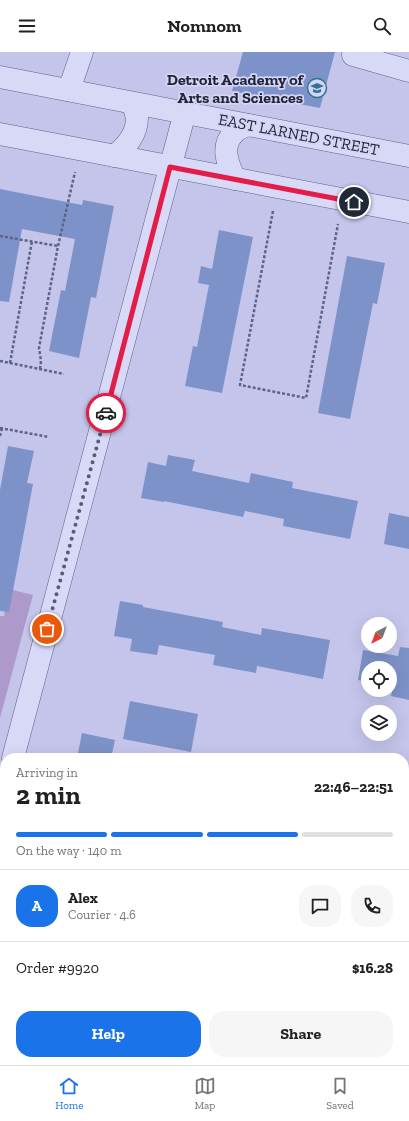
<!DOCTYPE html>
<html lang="en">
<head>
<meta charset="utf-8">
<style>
  body { margin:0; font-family:"Zilla Slab",serif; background:#f6f6f6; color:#202124; height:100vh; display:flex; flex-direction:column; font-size:15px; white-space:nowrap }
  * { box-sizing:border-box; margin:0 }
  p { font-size:13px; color:#757577 }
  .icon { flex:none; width:22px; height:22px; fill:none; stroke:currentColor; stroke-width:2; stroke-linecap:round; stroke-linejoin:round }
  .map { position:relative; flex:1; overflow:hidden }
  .panel { position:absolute; left:0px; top:701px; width:409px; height:312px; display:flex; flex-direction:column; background:#fff; border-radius:16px 16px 0 0; box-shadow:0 4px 16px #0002 }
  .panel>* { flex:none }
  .needle { width:26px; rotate:221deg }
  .buttons { position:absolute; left:361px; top:565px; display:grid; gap:8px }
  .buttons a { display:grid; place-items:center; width:36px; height:36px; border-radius:50%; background:#fff; box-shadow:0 4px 16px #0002; font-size:20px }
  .pin { position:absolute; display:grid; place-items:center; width:34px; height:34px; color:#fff; margin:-17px; border:2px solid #fff; border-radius:50%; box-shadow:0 1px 4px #0007 }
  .courier { position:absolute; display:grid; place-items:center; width:40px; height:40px; margin:-20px; border:3px solid #e11d48; border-radius:50%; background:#fff; color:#222; box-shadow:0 1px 5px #0007 }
  .head em { font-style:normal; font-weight:700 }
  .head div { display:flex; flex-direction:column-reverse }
  .head { display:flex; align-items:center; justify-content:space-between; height:68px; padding:0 16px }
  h1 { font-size:26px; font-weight:700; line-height:30px }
  .bar { display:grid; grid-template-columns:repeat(4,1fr); gap:6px 4px; align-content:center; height:48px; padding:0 16px }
  .bar i { height:5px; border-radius:3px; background:#e0e0e0 }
  .bar .selected { background:#1a73e8 }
  .bar p { grid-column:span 4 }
  .line { display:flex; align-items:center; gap:10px; padding:0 16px; border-top:1px solid #e0e0e0 }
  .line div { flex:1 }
  .round { display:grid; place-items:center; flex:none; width:42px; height:42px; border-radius:16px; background:#f6f6f6 }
  .button { display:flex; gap:8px; margin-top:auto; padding:8px 16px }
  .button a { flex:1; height:46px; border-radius:16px; background:#1a73e8; color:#fff; font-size:16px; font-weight:700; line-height:46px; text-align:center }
  .button a+a { background:#f6f6f6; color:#202124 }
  header { display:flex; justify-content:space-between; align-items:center; height:52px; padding:0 16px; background:#fff; font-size:18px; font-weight:700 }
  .tabs { display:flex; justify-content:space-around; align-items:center; height:56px; border-top:1px solid #e0e0e0; background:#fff; font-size:11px; color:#757577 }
  .tabs a { display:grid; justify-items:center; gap:2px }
  .tabs .selected { color:#1a73e8 }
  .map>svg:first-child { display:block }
  .green { fill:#ae9aca }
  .building { fill:#7d92c8 }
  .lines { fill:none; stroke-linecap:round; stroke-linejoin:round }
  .minor-casing { stroke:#5c6386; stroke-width:23 }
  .path { stroke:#5c6386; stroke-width:2.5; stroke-dasharray:3 2; stroke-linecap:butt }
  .minor { stroke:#d8d8f7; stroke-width:22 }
  .done { stroke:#595c76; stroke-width:4; stroke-dasharray:0 7.2 }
  .route { stroke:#e11d48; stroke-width:5 }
  .labels { text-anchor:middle; stroke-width:3.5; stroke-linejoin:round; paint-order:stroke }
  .poi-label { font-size:16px; font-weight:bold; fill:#1f2437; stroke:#d5d4f4; text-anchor:end }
  .street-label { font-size:16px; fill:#1f2437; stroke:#d5d4f4 }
</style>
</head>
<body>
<header><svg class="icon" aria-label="menu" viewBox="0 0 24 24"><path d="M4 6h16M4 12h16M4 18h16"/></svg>Nomnom<svg class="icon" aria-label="search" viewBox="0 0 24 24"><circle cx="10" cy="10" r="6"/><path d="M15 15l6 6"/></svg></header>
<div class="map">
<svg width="409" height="1013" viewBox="0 0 409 1013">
  <rect width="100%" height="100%" fill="#c5c5ec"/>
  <polygon class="green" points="9,537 33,543 0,666 0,564 4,564"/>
  <g class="building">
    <polygon points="243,0 335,0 320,56 232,39"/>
    <polygon points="0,137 82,153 83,148 114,154 96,246 91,245 79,306 49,299 61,238 65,239 75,187 22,177 9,250 0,249"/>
    <polygon points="219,178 253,185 222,341 185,334 193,294 197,295 209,233 198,231 201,214 212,217"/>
    <polygon points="347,204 385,211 377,252 373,251 350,367 318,361"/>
    <polygon points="8,394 34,399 27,431 33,432 9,560 0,559 0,438"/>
    <polygon points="168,403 195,408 192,419 249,431 251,421 293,430 292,436 358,449 350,487 283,474 284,467 245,459 243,465 164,449 164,450 141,446 148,410 166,414"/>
    <polygon points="389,461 409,465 409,497 384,492"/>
    <polygon points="120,549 143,553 143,555 223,570 222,575 261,583 262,576 330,588 323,627 257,614 256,621 213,613 215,603 159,593 157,603 130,599 132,587 114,584"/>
    <polygon points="400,595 409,596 409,648 391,644 393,635 390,634 390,616 368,616 368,630 358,628 363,598 398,604"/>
    <polygon points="130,649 198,662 191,700 123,687"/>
    <polygon points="82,681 115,688 111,706 77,706"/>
  </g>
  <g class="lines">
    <defs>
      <g id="minor">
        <polyline points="353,3 409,19"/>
        <polyline points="0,25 409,104"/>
        <polyline points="69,38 82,0"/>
        <polyline points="0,82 409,160"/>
        <path d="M 115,104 C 126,94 137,83 137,66 C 136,61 134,55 132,51"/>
        <path d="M 235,127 C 228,113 220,94 234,81 C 237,77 243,75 248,73"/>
        <polyline points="13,706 185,60"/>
        <polyline points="0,755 5,736"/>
        <polyline points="0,984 5,980"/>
        <polyline points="150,1008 177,1013"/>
      </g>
    </defs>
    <use href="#minor" class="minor-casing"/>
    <g class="path">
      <polyline points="273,159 240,333 306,346 338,172"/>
      <polyline points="0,184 58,194"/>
      <polyline points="0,309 64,322"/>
      <polyline points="10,311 32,189"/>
      <polyline points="40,317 41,309 39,296 58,194 75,120"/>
      <polyline points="0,376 49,385"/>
      <polyline points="0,384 2,376"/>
    </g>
    <use href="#minor" class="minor"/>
  </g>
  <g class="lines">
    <polyline class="done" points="47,577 106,361"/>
    <polyline class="route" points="106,361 170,115 354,150"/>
  </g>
  <defs>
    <symbol id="school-ring" viewBox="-11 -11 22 22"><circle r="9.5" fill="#d5d4f4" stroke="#2f7592" stroke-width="1.5"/><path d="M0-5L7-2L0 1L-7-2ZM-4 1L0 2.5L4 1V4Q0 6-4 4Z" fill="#2f7592"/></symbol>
  </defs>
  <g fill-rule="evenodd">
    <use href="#school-ring" x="306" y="25" width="22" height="22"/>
  </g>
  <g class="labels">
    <g class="poi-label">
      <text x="303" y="33">Detroit Academy of<tspan x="303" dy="18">Arts and Sciences</tspan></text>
    </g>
    <g class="street-label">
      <text transform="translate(299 82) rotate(11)" y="6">EAST LARNED STREET</text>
    </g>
  </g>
</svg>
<div class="buttons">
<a><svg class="needle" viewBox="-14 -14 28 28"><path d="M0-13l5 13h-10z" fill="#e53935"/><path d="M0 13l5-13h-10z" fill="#757577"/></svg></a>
<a><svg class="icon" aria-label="locate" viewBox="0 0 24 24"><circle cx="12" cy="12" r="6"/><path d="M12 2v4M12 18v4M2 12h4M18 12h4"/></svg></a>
<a><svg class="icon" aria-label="layers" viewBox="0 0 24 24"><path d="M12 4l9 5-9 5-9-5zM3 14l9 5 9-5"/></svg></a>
</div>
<div class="pin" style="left:47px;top:577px;background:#ea580c"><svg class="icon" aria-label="bag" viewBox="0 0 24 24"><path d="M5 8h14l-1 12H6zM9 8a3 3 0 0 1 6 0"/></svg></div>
<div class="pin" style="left:354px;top:150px;background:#1f2937"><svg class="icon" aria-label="home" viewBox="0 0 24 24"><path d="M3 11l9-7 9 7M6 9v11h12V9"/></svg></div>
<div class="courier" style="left:106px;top:361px"><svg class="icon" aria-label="car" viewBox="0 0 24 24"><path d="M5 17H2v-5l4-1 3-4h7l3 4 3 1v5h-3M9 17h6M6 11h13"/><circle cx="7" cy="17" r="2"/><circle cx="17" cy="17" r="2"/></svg></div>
<section class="panel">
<div class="head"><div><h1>2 min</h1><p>Arriving in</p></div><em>22:46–22:51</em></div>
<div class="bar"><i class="selected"></i><i class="selected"></i><i class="selected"></i><i></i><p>On the way · 140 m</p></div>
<div class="line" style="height:72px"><b class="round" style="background:#1a73e8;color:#fff">A</b><div><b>Alex</b><p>Courier · 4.6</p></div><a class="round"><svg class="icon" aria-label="chat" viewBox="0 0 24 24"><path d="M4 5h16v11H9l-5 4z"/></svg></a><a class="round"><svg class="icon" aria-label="phone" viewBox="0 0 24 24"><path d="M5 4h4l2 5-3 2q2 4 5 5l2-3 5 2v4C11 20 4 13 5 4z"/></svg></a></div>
<div class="line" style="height:52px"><div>Order #9920</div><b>$16.28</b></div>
<div class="button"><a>Help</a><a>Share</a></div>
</section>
</div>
<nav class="tabs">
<a class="selected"><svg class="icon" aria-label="home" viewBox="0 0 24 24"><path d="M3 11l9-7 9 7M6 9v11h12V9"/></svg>Home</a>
<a><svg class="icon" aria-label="map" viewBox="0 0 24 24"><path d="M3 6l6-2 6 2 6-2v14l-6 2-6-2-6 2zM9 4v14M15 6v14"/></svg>Map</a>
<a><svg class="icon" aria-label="saved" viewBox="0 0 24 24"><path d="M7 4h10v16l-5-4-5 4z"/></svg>Saved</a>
</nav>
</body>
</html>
